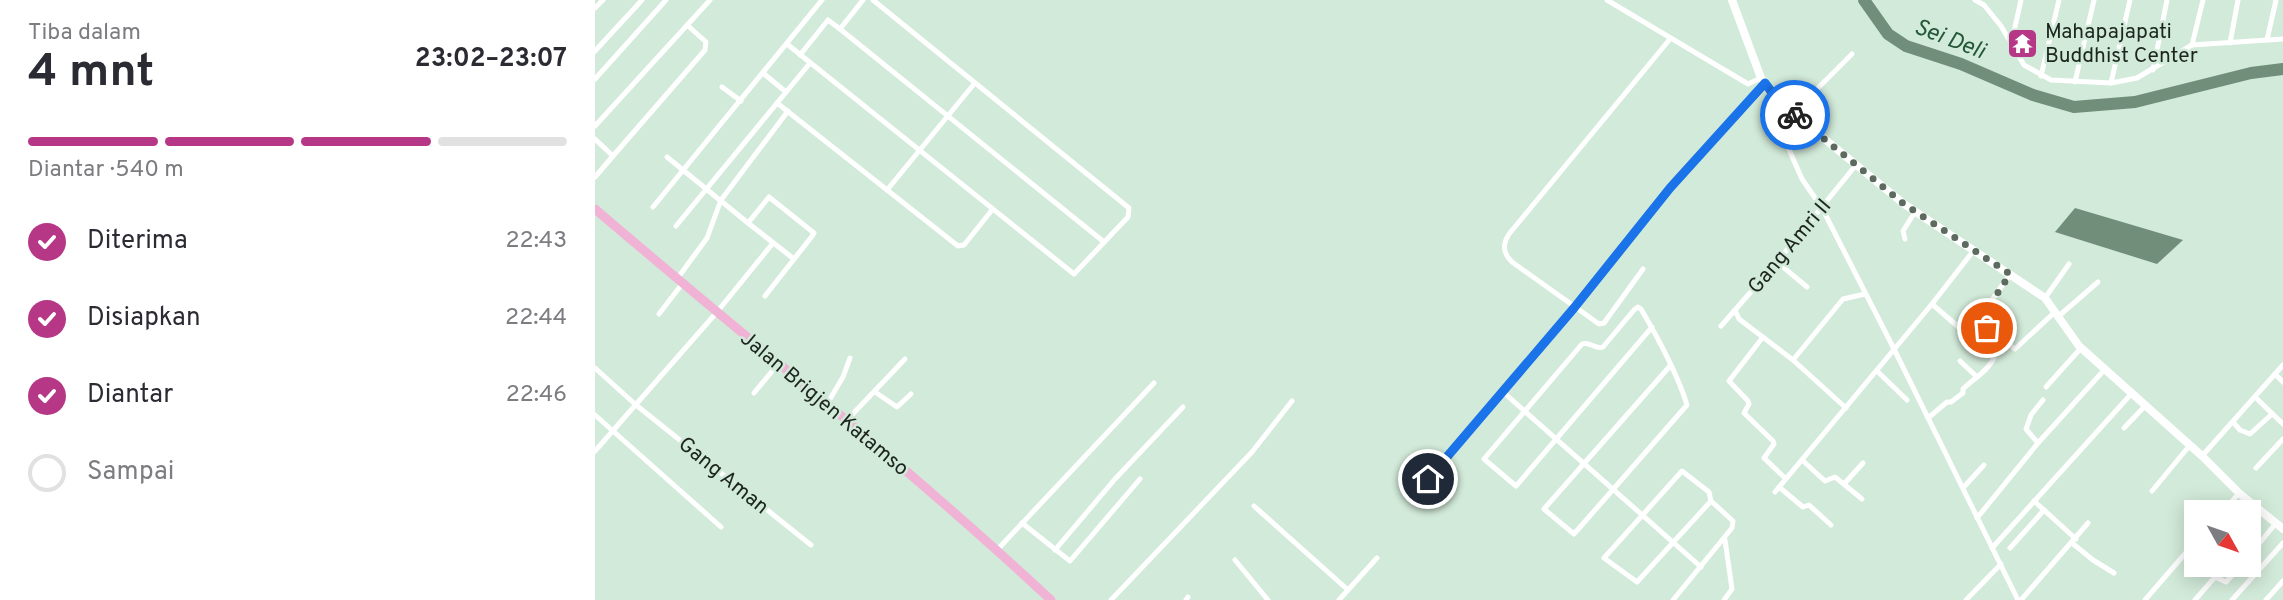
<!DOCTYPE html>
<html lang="id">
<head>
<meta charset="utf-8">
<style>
  body { margin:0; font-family:Overpass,sans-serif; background:#f2f2f3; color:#2b2b33; height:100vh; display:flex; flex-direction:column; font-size:26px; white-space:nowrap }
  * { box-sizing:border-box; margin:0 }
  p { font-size:23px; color:#7c7c81 }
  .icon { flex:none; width:38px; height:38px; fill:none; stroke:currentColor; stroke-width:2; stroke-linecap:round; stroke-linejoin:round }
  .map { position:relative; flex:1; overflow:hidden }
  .sheet { display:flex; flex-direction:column; background:#fff; width:595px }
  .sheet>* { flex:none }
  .needle { width:46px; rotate:130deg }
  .tools { position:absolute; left:1589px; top:500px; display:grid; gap:14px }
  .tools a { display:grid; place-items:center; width:77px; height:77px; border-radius:0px; background:#fff; box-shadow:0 4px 18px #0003; font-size:35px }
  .pin { position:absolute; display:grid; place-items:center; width:60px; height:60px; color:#fff; margin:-30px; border:4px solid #fff; border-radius:50%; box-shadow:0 2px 7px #0007 }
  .courier { position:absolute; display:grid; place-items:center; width:70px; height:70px; margin:-35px; border:5px solid #1a73e8; border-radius:50%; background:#fff; color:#222; box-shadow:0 2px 9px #0007 }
  .head em { font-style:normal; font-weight:700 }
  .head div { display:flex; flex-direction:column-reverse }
  .head { display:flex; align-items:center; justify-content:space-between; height:119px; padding:0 28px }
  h1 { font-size:46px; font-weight:700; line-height:52px }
  .bar { display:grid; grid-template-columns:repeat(4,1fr); gap:10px 7px; align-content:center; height:84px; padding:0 28px }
  .bar i { height:9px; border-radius:5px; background:#e1e1e2 }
  .bar .current { background:#b53786 }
  .bar p { grid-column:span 4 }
  ol { padding:0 28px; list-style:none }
  li { display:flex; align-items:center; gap:21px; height:77px }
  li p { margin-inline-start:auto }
  li .icon { padding:7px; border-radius:50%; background:#b53786; color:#fff; stroke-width:4 }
  li:last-child { color:#7c7c81 }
  li i { width:38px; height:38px; border:4px solid #e1e1e2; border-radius:50% }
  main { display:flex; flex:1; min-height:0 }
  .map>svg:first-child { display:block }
  .water { fill:#708e79 }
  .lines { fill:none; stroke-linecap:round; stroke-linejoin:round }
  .river { stroke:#708e79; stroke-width:12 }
  .minor { stroke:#fff; stroke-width:5 }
  .secondary { stroke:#fff; stroke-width:8 }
  .primary { stroke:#f0b3d5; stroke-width:9 }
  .done { stroke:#5c6a5f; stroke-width:7; stroke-dasharray:0 12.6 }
  .route { stroke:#1a73e8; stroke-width:9 }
  .labels { text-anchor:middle; stroke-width:5; stroke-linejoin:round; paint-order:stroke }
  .poi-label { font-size:21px; fill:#1c251e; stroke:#d2ead9; text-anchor:start }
  .street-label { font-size:21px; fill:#1c251e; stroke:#d2ead9 }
  .water-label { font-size:23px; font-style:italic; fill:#235737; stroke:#d2ead9 }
</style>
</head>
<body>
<main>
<section class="sheet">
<div class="head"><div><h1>4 mnt</h1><p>Tiba dalam</p></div><em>23:02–23:07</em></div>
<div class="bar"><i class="current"></i><i class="current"></i><i class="current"></i><i></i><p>Diantar · 540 m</p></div>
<ol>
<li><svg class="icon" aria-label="check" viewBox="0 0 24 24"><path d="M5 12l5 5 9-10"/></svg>Diterima<p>22:43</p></li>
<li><svg class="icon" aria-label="check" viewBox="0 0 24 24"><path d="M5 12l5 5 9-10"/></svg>Disiapkan<p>22:44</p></li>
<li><svg class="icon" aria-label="check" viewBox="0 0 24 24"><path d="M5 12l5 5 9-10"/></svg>Diantar<p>22:46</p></li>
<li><i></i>Sampai</li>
</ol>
</section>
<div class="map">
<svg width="1688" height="600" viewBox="0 0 1688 600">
  <rect width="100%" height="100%" fill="#d2ead9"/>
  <polygon class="water" points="1480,208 1588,240 1562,264 1460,232"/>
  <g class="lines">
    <polyline class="river" points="1269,0 1293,34 1311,46 1366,64 1438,95 1479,107 1540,102 1656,73 1688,69"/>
    <g class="minor">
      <polyline points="1012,0 1153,84 1166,78"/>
      <polyline points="1380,0 1389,5 1406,26 1429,65 1456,80 1516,83 1542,78 1597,45 1688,39"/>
      <polyline points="0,8 8,0"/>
      <polyline points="245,29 509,242"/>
      <polyline points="1672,40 1681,0"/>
      <polyline points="1635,43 1643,0"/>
      <polyline points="192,44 479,274 533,217 534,208 278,0"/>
      <polyline points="1416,45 1426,0"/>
      <polyline points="1597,45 1608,0"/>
      <polyline points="0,51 47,0"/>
      <polyline points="205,55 233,20 245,29 268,0"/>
      <polyline points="1558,70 1572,0"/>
      <polyline points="168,73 191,92"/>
      <polyline points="1446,76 1464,0"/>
      <polyline points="0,79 71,0"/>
      <polyline points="1480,82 1499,0"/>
      <polyline points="1516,83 1535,0"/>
      <polyline points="127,87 146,101"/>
      <polyline points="182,103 363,246 369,245 397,210"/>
      <polyline points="1209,122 1222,106 1216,95 1257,54"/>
      <polyline points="0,126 115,0"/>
      <polyline points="0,139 18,156 0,177"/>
      <polyline points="1192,145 1207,179 1227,208 1299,349 1423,600"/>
      <polyline points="18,156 110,50 111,42 92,25"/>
      <polyline points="72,157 153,223"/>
      <polyline points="292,190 379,84"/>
      <polyline points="58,207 227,0"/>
      <polyline points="81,226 215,63"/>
      <polyline points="1310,239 1308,231 1320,212"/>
      <polyline points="1182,262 1212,287"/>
      <path d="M 1048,269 L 1009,323 L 1004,324 L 917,262 C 908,253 907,245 914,234 L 1075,39"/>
      <polyline points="82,279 112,238 126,200 193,111"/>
      <polyline points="170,296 218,235 219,233 174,197 153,223 199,259"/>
      <polyline points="1450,298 1474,264"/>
      <polyline points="1140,310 1144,319 1198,360 1251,408"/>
      <polyline points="64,314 87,284"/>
      <polyline points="1465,315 1503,282"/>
      <polyline points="1126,326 1182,262 1261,165"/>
      <path d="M 1057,327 L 921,486 L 889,459 L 987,344 C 995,341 1000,350 1008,347 L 1039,310 L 1043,307 L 1046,309 C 1063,338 1082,372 1092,405 L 979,534 L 949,509 L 1075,366"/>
      <polyline points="1392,328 1420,349 1461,311"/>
      <polyline points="1168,337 1134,381 1153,401 1154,404 1149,413 1178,441 1179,444 1169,458 1190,478"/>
      <polyline points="1382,341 1401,317 1397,300 1415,274"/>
      <polyline points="1198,360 1248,299 1270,294"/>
      <polyline points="1365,361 1382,377"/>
      <polyline points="0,368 41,405 216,545"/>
      <polyline points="1282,371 1312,400"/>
      <polyline points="1680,374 1688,382"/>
      <polyline points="1451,387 1486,348"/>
      <polyline points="280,392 302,407 316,394"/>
      <polyline points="908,392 1106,567"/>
      <polyline points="159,393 183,364"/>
      <polyline points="1660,397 1688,424"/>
      <polyline points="232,404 248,377 255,358"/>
      <polyline points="0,415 126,527"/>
      <path d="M 1333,418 L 1352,402 L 1356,402 L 1368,393 L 1368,389 C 1378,379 1393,371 1399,358 L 1337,304"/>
      <polyline points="252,420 310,359"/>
      <polyline points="1638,422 1645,430 1655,434 1677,414"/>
      <polyline points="1529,428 1550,406"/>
      <polyline points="1443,443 1431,429 1436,415 1448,400"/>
      <polyline points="0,451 122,312 178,243"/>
      <polyline points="1607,456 1688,365"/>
      <polyline points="1207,460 1230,481 1240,477 1267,499"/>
      <polyline points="1661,468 1688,439"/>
      <polyline points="833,479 979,308 1025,248 1075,188 1170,83"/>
      <polyline points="1249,484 1268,463"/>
      <polyline points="1184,487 1208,507 1214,505 1236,525"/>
      <polyline points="1368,488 1389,465"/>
      <polyline points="1557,491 1595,445"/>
      <polyline points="1180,492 1337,304 1379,250"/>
      <polyline points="1439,501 1481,539"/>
      <polyline points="659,506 753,590"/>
      <polyline points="1627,513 1644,493"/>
      <polyline points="1382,518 1443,443 1510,369"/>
      <polyline points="427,523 475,561 545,479"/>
      <polyline points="1477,543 1498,560 1519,573"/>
      <polyline points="1397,548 1537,393"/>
      <polyline points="1415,548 1449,510"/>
      <polyline points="402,550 559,383"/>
      <polyline points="460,550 520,479 588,407"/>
      <polyline points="1593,551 1601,560"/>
      <polyline points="1654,556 1681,523"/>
      <polyline points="640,560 673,600"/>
      <polyline points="1607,565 1620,577"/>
      <polyline points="516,600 657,452 697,401"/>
      <polyline points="591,600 593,597"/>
      <polyline points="744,600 782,558"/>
      <polyline points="1078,600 1137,528 1138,521 1116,501 1042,582 1009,558 1087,471 1114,492 1116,501"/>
      <polyline points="1129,600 1137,589 1130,540"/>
      <polyline points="1371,600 1406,564"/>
      <polyline points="1426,600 1493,523"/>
      <polyline points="1550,600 1601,541"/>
      <polyline points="1600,600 1620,577 1631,582 1646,565"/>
      <polyline points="1637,600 1688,543"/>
      <polyline points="1671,600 1688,581"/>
    </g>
    <polyline class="secondary" points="1137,0 1166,78 1188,105 1309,204 1450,298 1484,346 1607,456 1644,493 1688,529"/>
    <path class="primary" d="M 0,209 C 152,339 310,464 456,600"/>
  </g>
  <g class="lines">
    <polyline class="done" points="1200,115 1309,204 1415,274 1398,300 1401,315 1392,328"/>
    <polyline class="route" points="833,479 979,308 1075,188 1170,83 1181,98 1200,115"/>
  </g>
  <defs>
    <symbol id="temple-square" viewBox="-11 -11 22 22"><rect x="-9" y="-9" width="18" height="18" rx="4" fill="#b53786" stroke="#d2ead9"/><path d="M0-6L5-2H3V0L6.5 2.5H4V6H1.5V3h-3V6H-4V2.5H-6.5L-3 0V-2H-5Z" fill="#fff"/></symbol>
  </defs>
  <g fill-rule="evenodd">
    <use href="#temple-square" x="1410" y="26" width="35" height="35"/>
  </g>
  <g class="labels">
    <g class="poi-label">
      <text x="1450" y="38">Mahapajapati<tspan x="1450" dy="24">Buddhist Center</tspan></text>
    </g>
    <g class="street-label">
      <text transform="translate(1194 246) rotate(-50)" y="7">Gang Amri II</text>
      <text transform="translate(230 403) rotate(40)" y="7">Jalan Brigjen Katamso</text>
      <text transform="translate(129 475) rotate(39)" y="7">Gang Aman</text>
    </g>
    <g class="water-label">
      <text transform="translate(1355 38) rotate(21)" y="8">Sei Deli</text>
    </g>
  </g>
</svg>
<div class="tools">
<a><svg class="needle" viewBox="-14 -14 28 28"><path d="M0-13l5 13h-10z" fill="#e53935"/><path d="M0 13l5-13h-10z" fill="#7c7c81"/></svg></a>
</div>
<div class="pin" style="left:1392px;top:328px;background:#ea580c"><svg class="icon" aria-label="bag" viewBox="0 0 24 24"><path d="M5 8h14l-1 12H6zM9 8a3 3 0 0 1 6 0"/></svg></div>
<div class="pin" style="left:833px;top:479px;background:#1f2937"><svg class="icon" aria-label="home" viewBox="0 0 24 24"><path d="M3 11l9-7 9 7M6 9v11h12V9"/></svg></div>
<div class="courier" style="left:1200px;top:115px"><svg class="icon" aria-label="bike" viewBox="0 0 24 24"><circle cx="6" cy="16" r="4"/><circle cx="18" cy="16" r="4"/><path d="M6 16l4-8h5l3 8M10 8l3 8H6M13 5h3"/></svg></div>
</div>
</main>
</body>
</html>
